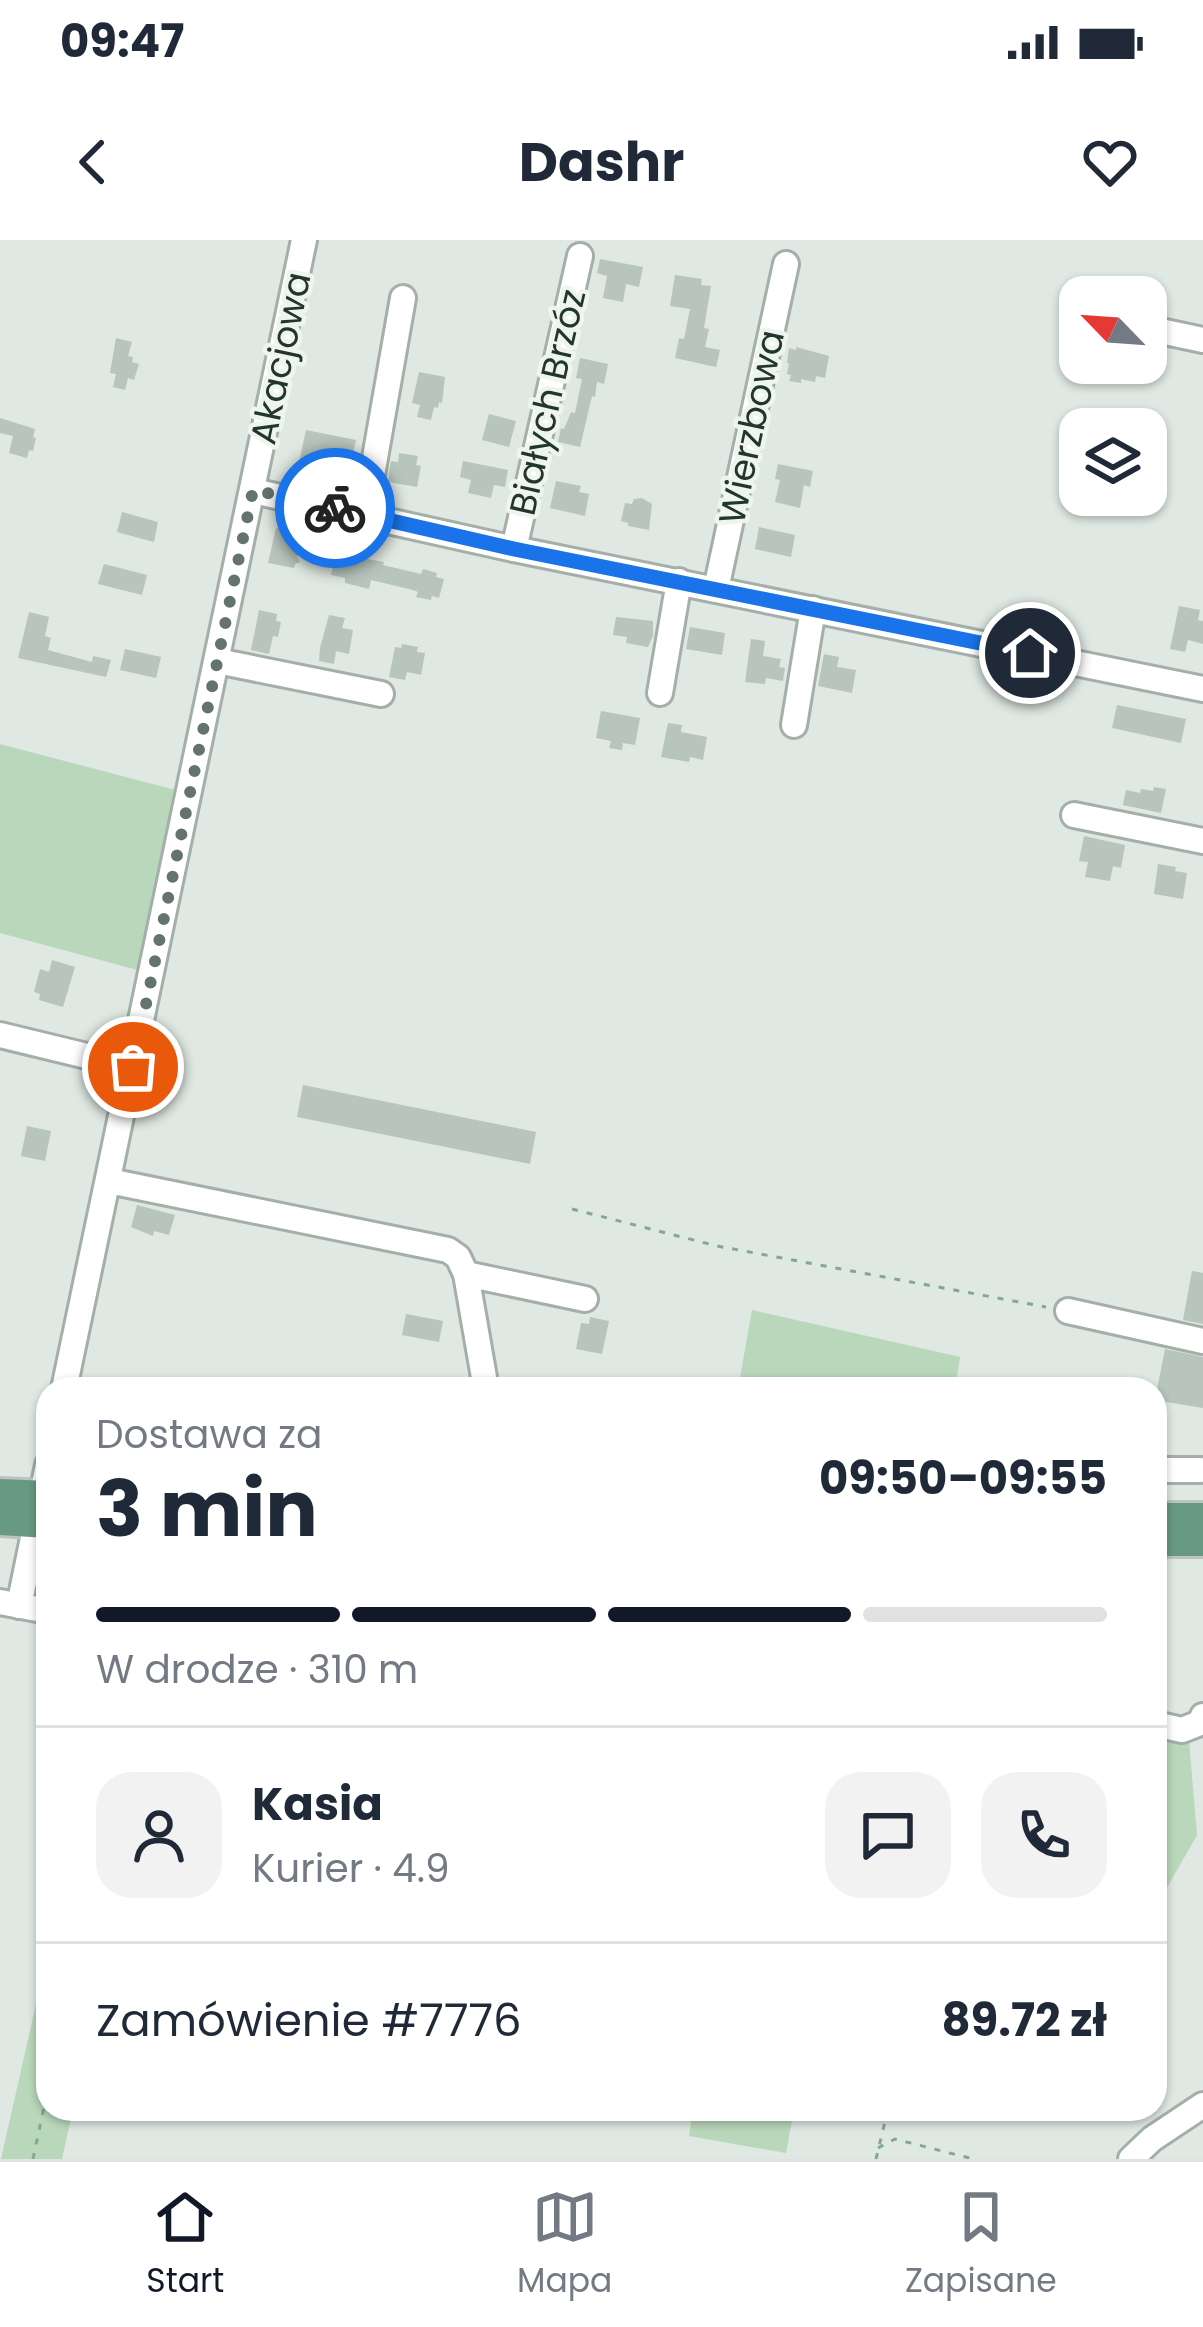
<!DOCTYPE html>
<html lang="pl">
<head>
<meta charset="utf-8">
<style>
  body { margin:0; font-family:Poppins,sans-serif; background:#f2f2f3; color:#1f2937; height:100vh; display:flex; flex-direction:column; font-size:45px; white-space:nowrap }
  * { box-sizing:border-box; margin:0 }
  p { font-size:39px; color:#747a83 }
  .icon { flex:none; width:66px; height:66px; fill:none; stroke:currentColor; stroke-width:2; stroke-linecap:round; stroke-linejoin:round }
  .map { position:relative; flex:1; overflow:hidden }
  .sheet { position:absolute; left:36px; top:1137px; width:1131px; height:744px; display:flex; flex-direction:column; background:#fff; border-radius:36px; box-shadow:0 3px 9px #0004 }
  .sheet>* { flex:none }
  .needle { width:78px; rotate:295deg }
  .fabs { position:absolute; left:1059px; top:36px; display:grid; gap:24px }
  .fabs a { display:grid; place-items:center; width:108px; height:108px; border-radius:24px; background:#fff; box-shadow:0 3px 9px #0004; font-size:60px }
  .pin { position:absolute; display:grid; place-items:center; width:102px; height:102px; color:#fff; margin:-51px; border:6px solid #fff; border-radius:50%; box-shadow:0 3px 12px #0007 }
  .courier { position:absolute; display:grid; place-items:center; width:120px; height:120px; margin:-60px; border:9px solid #1a73e8; border-radius:50%; background:#fff; color:#222; box-shadow:0 3px 15px #0007 }
  .summary em { font-style:normal; font-weight:700 }
  .summary div { display:flex; flex-direction:column-reverse }
  .summary { display:flex; align-items:center; justify-content:space-between; height:204px; padding:0 60px }
  h1 { font-size:78px; font-weight:700; line-height:90px }
  .bar { display:grid; grid-template-columns:repeat(4,1fr); gap:18px 12px; align-content:center; height:144px; padding:0 60px }
  .bar i { height:15px; border-radius:9px; background:#e0e1e3 }
  .bar .current { background:#111827 }
  .bar p { grid-column:span 4 }
  .line { display:flex; align-items:center; gap:30px; padding:0 60px; border-top:3px solid #e0e1e3 }
  .line div { flex:1 }
  .round { display:grid; place-items:center; flex:none; width:126px; height:126px; border-radius:36px; background:#f2f2f3 }
  .status { display:flex; justify-content:space-between; align-items:center; height:84px; padding:0 60px; background:#fff; direction:ltr }
  .status svg { height:33px; fill:currentColor }
  header { display:flex; justify-content:space-between; align-items:center; height:156px; padding:0 60px; background:#fff; font-size:54px; font-weight:700 }
  .dock { display:flex; justify-content:space-around; align-items:center; height:168px; border-top:3px solid #e0e1e3; background:#fff; font-size:33px; color:#747a83 }
  .dock a { display:grid; justify-items:center; gap:6px }
  .dock .current { color:#111827 }
  .map>svg:first-child { display:block }
  .green { fill:#b9d7bb }
  .building { fill:#b7c5bd }
  .lines { fill:none; stroke-linecap:round; stroke-linejoin:round }
  .minor-casing { stroke:#a3afa8; stroke-width:30 }
  .major-casing { stroke:#bdc3c0; stroke-width:36 }
  .path { stroke:#82a894; stroke-width:3; stroke-dasharray:6 9; stroke-linecap:butt }
  .minor { stroke:#fff; stroke-width:24 }
  .major { stroke:#689981; stroke-width:30 }
  .done { stroke:#64746c; stroke-width:12; stroke-dasharray:0 21.6 }
  .route { stroke:#1a73e8; stroke-width:15 }
  .labels { text-anchor:middle; stroke-width:9; stroke-linejoin:round; paint-order:stroke }
  .street-label { font-size:36px; fill:#22362c; stroke:#eef5f0 }
</style>
</head>
<body>
<div class="status"><b>09:47</b><svg viewBox="0 0 49 12"><path d="M0 12V9h3v3zM5 12V6h3v6zM10 12V3h3v9zM15 12V0h3v12zM26 1h20v11H26zM47 4h2v5h-2z"/></svg></div>
<header><svg class="icon" aria-label="back" viewBox="0 0 24 24"><path d="M15 5l-7 7 7 7"/></svg>Dashr<svg class="icon" aria-label="heart" viewBox="0 0 24 24"><path d="M12 20l-8-8c-3-5 5-10 8-4 3-6 11-1 8 4z"/></svg></header>
<div class="map">
<svg width="1203" height="1919" viewBox="0 0 1203 1919">
  <rect width="100%" height="100%" fill="#dfe8e2"/>
  <g class="green">
    <polygon points="0,504 183,552 145,732 0,693"/>
    <polygon points="752,1070 960,1117 955,1149 738,1149"/>
    <polygon points="1155,1495 1189,1501 1197,1595 1156,1667"/>
    <polygon points="48,1711 48,1869 73,1869 62,1919 1,1919"/>
    <polygon points="693,1869 759,1869 793,1875 786,1913 689,1896"/>
  </g>
  <g class="building">
    <polygon points="600,19 643,27 639,47 626,44 623,62 603,58 607,36 597,33"/>
    <polygon points="675,35 702,39 701,45 711,46 704,88 709,89 705,107 720,110 716,127 675,118 679,98 684,99 690,69 670,66"/>
    <polygon points="116,98 132,102 128,116 133,117 132,122 139,124 134,140 128,138 125,150 113,147 116,134 110,133"/>
    <polygon points="796,107 829,116 825,138 816,136 815,142 801,139 801,143 789,141 791,135 787,134 789,123 787,123 789,108 796,110"/>
    <polygon points="580,118 608,124 604,144 597,142 595,157 592,156 580,207 558,202 561,188 564,189 571,172 575,173 582,139 576,138"/>
    <polygon points="419,132 445,137 442,163 439,162 438,168 434,167 431,180 417,177 420,165 412,163"/>
    <polygon points="489,174 516,181 509,207 482,200"/>
    <polygon points="0,178 35,189 33,197 36,198 33,211 29,210 27,218 9,213 13,196 0,193"/>
    <polygon points="306,190 356,200 349,233 299,222"/>
    <polygon points="399,213 418,216 416,225 421,226 417,247 388,242 391,221 398,222"/>
    <polygon points="463,221 508,230 505,247 494,245 491,258 468,253 471,240 460,237"/>
    <polygon points="778,224 813,231 810,247 804,245 800,268 775,262 780,240 775,239"/>
    <polygon points="556,241 581,246 579,252 589,254 585,276 550,268"/>
    <polygon points="642,258 652,264 649,290 628,286 628,283 621,281 625,263 632,264 634,259"/>
    <polygon points="122,272 158,282 154,302 117,292"/>
    <polygon points="759,287 795,295 791,317 755,309"/>
    <polygon points="276,288 302,293 297,317 300,322 295,324 294,328 268,323"/>
    <polygon points="335,316 350,319 350,316 384,322 383,325 421,334 423,329 437,333 436,337 444,339 439,358 432,356 431,360 416,357 418,352 413,350 371,340 369,349 345,343 345,338 331,335"/>
    <polygon points="104,324 147,335 142,355 98,344"/>
    <polygon points="1179,366 1200,370 1198,380 1203,381 1203,404 1188,400 1185,412 1170,409"/>
    <polygon points="259,370 277,374 276,381 281,382 278,397 273,396 269,414 251,410"/>
    <polygon points="29,372 49,377 45,396 51,398 48,410 92,422 93,416 111,420 106,437 18,418"/>
    <polygon points="329,375 345,378 342,388 353,390 349,414 336,411 334,424 319,421 320,408"/>
    <polygon points="616,377 653,381 653,396 648,407 626,403 627,397 613,395"/>
    <polygon points="690,387 725,393 722,415 686,409"/>
    <polygon points="751,399 765,401 763,416 781,419 779,427 785,428 783,441 766,438 765,444 745,442"/>
    <polygon points="402,404 418,407 417,412 425,413 421,435 407,432 405,440 389,437 395,407 401,408"/>
    <polygon points="125,409 161,417 156,438 120,430"/>
    <polygon points="824,414 839,417 837,427 856,430 852,453 818,446"/>
    <polygon points="1117,465 1186,479 1181,503 1112,488"/>
    <polygon points="601,471 640,478 635,505 623,503 622,510 609,508 611,501 596,498"/>
    <polygon points="668,483 682,485 681,492 707,497 703,520 690,517 689,522 661,517"/>
    <polygon points="1154,547 1166,549 1161,573 1123,565 1126,550 1140,553 1141,549 1153,551"/>
    <polygon points="1084,596 1125,605 1121,628 1113,626 1110,641 1085,637 1088,622 1079,621"/>
    <polygon points="1158,624 1176,627 1175,631 1187,633 1183,659 1154,654"/>
    <polygon points="52,720 75,727 63,767 39,760 40,754 34,752 40,729 49,732"/>
    <polygon points="303,845 536,892 530,924 297,877"/>
    <polygon points="27,886 51,891 45,921 21,916"/>
    <polygon points="137,965 175,975 169,995 154,991 153,996 131,987"/>
    <polygon points="1192,1031 1203,1033 1203,1084 1183,1080"/>
    <polygon points="406,1074 443,1081 439,1102 402,1095"/>
    <polygon points="590,1077 609,1081 602,1114 576,1109 581,1083 589,1084"/>
    <polygon points="1165,1109 1203,1117 1203,1168 1155,1160"/>
  </g>
  <g class="lines">
    <defs>
      <g id="minor">
        <polyline points="1151,89 1203,100"/>
        <polyline points="253,251 514,309 1203,449"/>
        <polyline points="365,275 403,58"/>
        <polyline points="514,309 580,16"/>
        <polyline points="716,349 786,24"/>
        <polyline points="217,421 381,454"/>
        <polyline points="660,453 679,341"/>
        <polyline points="794,485 813,369"/>
        <polyline points="1074,575 1203,601"/>
        <polyline points="0,795 132,827"/>
        <polyline points="109,941 448,1010 458,1017 466,1034 486,1149"/>
        <polyline points="466,1034 585,1059"/>
        <polyline points="1068,1071 1203,1101"/>
        <polyline points="64,1149 304,0"/>
        <polyline points="1155,1230 1201,1230"/>
        <polyline points="0,1362 48,1371"/>
        <polyline points="19,1366 48,1225"/>
        <polyline points="1155,1484 1182,1490 1200,1483 1203,1476"/>
        <polyline points="1131,1919 1152,1899 1203,1865"/>
      </g>
      <g id="major">
        <polyline points="0,1254 48,1256"/>
        <polyline points="1155,1278 1203,1278"/>
        <polyline points="0,1280 48,1283"/>
        <polyline points="1155,1301 1203,1301"/>
      </g>
    </defs>
    <use href="#minor" class="minor-casing"/>
    <use href="#major" class="major-casing"/>
    <g class="path">
      <polyline points="572,969 717,1006 1046,1067"/>
      <polyline points="42,1205 48,1178"/>
      <polyline points="878,1908 895,1899 973,1919"/>
      <polyline points="33,1919 48,1848"/>
      <polyline points="876,1919 888,1869"/>
    </g>
    <use href="#minor" class="minor"/>
    <use href="#major" class="major"/>
  </g>
  <g class="lines">
    <polyline class="done" points="133,827 253,250 335,268"/>
    <polyline class="route" points="335,268 514,309 1030,413"/>
  </g>
  <g class="labels">
    <g class="street-label">
      <text transform="translate(280 118) rotate(-78)" y="13">Akacjowa</text>
      <text transform="translate(547 162) rotate(-77)" y="13">Białych Brzóz</text>
      <text transform="translate(751 187) rotate(-78)" y="13">Wierzbowa</text>
    </g>
  </g>
</svg>
<div class="fabs">
<a><svg class="needle" viewBox="-14 -14 28 28"><path d="M0-13l5 13h-10z" fill="#e53935"/><path d="M0 13l5-13h-10z" fill="#747a83"/></svg></a>
<a><svg class="icon" aria-label="layers" viewBox="0 0 24 24"><path d="M12 4l9 5-9 5-9-5zM3 14l9 5 9-5"/></svg></a>
</div>
<div class="pin" style="left:133px;top:827px;background:#ea580c"><svg class="icon" aria-label="bag" viewBox="0 0 24 24"><path d="M5 8h14l-1 12H6zM9 8a3 3 0 0 1 6 0"/></svg></div>
<div class="pin" style="left:1030px;top:413px;background:#1f2937"><svg class="icon" aria-label="home" viewBox="0 0 24 24"><path d="M3 11l9-7 9 7M6 9v11h12V9"/></svg></div>
<div class="courier" style="left:335px;top:268px"><svg class="icon" aria-label="bike" viewBox="0 0 24 24"><circle cx="6" cy="16" r="4"/><circle cx="18" cy="16" r="4"/><path d="M6 16l4-8h5l3 8M10 8l3 8H6M13 5h3"/></svg></div>
<section class="sheet">
<div class="summary"><div><h1>3 min</h1><p>Dostawa za</p></div><em>09:50–09:55</em></div>
<div class="bar"><i class="current"></i><i class="current"></i><i class="current"></i><i></i><p>W drodze · 310 m</p></div>
<div class="line" style="height:216px"><a class="round"><svg class="icon" aria-label="person" viewBox="0 0 24 24"><circle cx="12" cy="8" r="4"/><path d="M4 21q1-7 8-7t8 7"/></svg></a><div><b>Kasia</b><p>Kurier · 4.9</p></div><a class="round"><svg class="icon" aria-label="chat" viewBox="0 0 24 24"><path d="M4 5h16v11H9l-5 4z"/></svg></a><a class="round"><svg class="icon" aria-label="phone" viewBox="0 0 24 24"><path d="M5 4h4l2 5-3 2q2 4 5 5l2-3 5 2v4C11 20 4 13 5 4z"/></svg></a></div>
<div class="line" style="height:156px"><div>Zamówienie #7776</div><b>89.72 zł</b></div>
</section>
</div>
<nav class="dock">
<a class="current"><svg class="icon" aria-label="home" viewBox="0 0 24 24"><path d="M3 11l9-7 9 7M6 9v11h12V9"/></svg>Start</a>
<a><svg class="icon" aria-label="map" viewBox="0 0 24 24"><path d="M3 6l6-2 6 2 6-2v14l-6 2-6-2-6 2zM9 4v14M15 6v14"/></svg>Mapa</a>
<a><svg class="icon" aria-label="saved" viewBox="0 0 24 24"><path d="M7 4h10v16l-5-4-5 4z"/></svg>Zapisane</a>
</nav>
</body>
</html>
